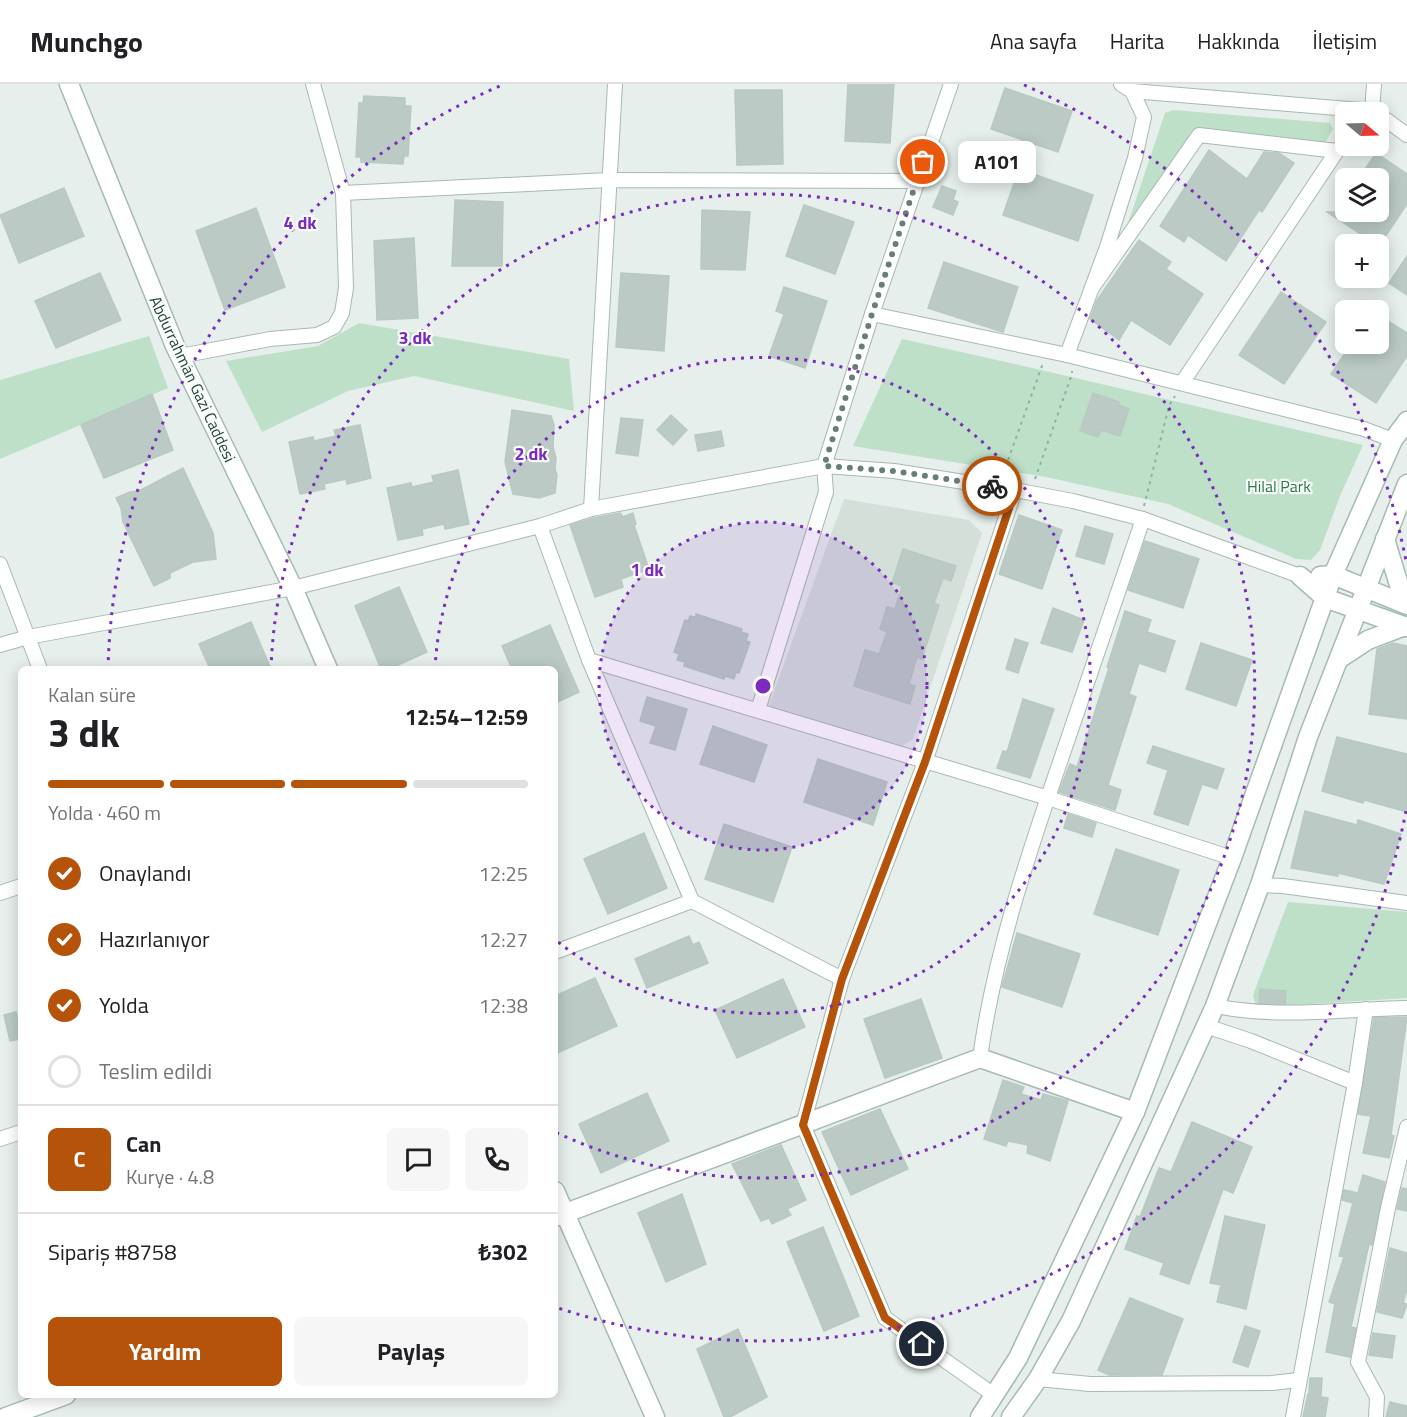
<!DOCTYPE html>
<html lang="tr">
<head>
<meta charset="utf-8">
<style>
  body { margin:0; font-family:"Titillium Web",sans-serif; background:#f6f6f6; color:#202124; height:100vh; display:flex; flex-direction:column; font-size:22px; white-space:nowrap }
  * { box-sizing:border-box; margin:0 }
  p { font-size:20px; color:#757577 }
  .icon { flex:none; width:33px; height:33px; fill:none; stroke:currentColor; stroke-width:2; stroke-linecap:round; stroke-linejoin:round }
  .map { position:relative; flex:1; overflow:hidden }
  .drawer { position:absolute; left:18px; top:582px; width:540px; height:732px; display:flex; flex-direction:column; background:#fff; border-radius:9px; box-shadow:0 3px 15px #0003 }
  .drawer>* { flex:none }
  .needle { width:39px; rotate:109deg }
  .tools { position:absolute; left:1335px; top:18px; display:grid; gap:12px }
  .tools a { display:grid; place-items:center; width:54px; height:54px; border-radius:9px; background:#fff; box-shadow:0 3px 15px #0003; font-size:30px }
  .pin { position:absolute; display:grid; place-items:center; width:51px; height:51px; color:#fff; margin:-26px; border:3px solid #fff; border-radius:50%; box-shadow:0 2px 6px #0007 }
  .courier { position:absolute; display:grid; place-items:center; width:60px; height:60px; margin:-30px; border:4px solid #b45309; border-radius:50%; background:#fff; color:#222; box-shadow:0 2px 8px #0007 }
  .bubble { position:absolute; height:42px; border-radius:9px; background:#fff; box-shadow:0 3px 15px #0003; font-size:20px; font-weight:700; line-height:42px; text-align:center }
  .overview em { font-style:normal; font-weight:700 }
  .overview div { display:flex; flex-direction:column-reverse }
  .overview { display:flex; align-items:center; justify-content:space-between; height:102px; padding:0 30px }
  h1 { font-size:39px; font-weight:700; line-height:45px }
  .bar { display:grid; grid-template-columns:repeat(4,1fr); gap:9px 6px; align-content:center; height:72px; padding:0 30px }
  .bar i { height:8px; border-radius:4px; background:#e0e0e0 }
  .bar .active { background:#b45309 }
  .bar p { grid-column:span 4 }
  .line { display:flex; align-items:center; gap:15px; padding:0 30px; border-top:2px solid #e0e0e0 }
  .line div { flex:1 }
  .round { display:grid; place-items:center; flex:none; width:63px; height:63px; border-radius:9px; background:#f6f6f6 }
  ol { padding:0 30px; list-style:none }
  li { display:flex; align-items:center; gap:18px; height:66px }
  li p { margin-inline-start:auto }
  li .icon { padding:6px; border-radius:50%; background:#b45309; color:#fff; stroke-width:4 }
  li:last-child { color:#757577 }
  li i { width:33px; height:33px; border:3px solid #e0e0e0; border-radius:50% }
  .action { display:flex; gap:12px; margin-top:auto; padding:12px 30px }
  .action a { flex:1; height:69px; border-radius:9px; background:#b45309; color:#fff; font-size:24px; font-weight:700; line-height:69px; text-align:center }
  .action a+a { background:#f6f6f6; color:#202124 }
  header { display:flex; align-items:center; gap:36px; box-sizing:border-box; height:84px; padding:0 30px; background:#fff; border-bottom:2px solid #e0e0e0 }
  header strong { font-size:28px }
  nav { display:flex; gap:33px; margin-inline-start:auto; font-size:21px }
  .map>svg:first-child { display:block }
  .built { fill:#d4dfda }
  .green { fill:#bfe0c8 }
  .building { fill:#bbcac4; stroke:#b8c9c2; stroke-width:1.5 }
  .lines { fill:none; stroke-linecap:round; stroke-linejoin:round }
  .street-casing { stroke:#a8b8b2; stroke-width:16 }
  .secondary-casing { stroke:#a4bbb3; stroke-width:21 }
  .path { stroke:#86b3a5; stroke-width:2; stroke-dasharray:3 4.5; stroke-linecap:butt }
  .street { stroke:#fff; stroke-width:14 }
  .secondary { stroke:#fff; stroke-width:18 }
  .done { stroke:#687f78; stroke-width:6; stroke-dasharray:0 10.8 }
  .route { stroke:#b45309; stroke-width:8 }
  .ring { fill:none; stroke:#7b2cbf; stroke-width:3; stroke-dasharray:3 6 }
  .labels { text-anchor:middle; stroke-width:4.5; stroke-linejoin:round; paint-order:stroke }
  .street-label { font-size:16px; fill:#24423a; stroke:#f7fbf9 }
  .park-label { font-size:16px; fill:#2d7a4b; stroke:#f7fbf9 }
  .centre { fill:#7b2cbf; stroke:#f7fbf9; stroke-width:3 }
  .ring-label { font-size:18px; text-anchor:middle; font-weight:bold; fill:#7b2cbf; stroke:#f7fbf9; stroke-width:4.5; stroke-linejoin:round; paint-order:stroke }
</style>
</head>
<body>
<header>
<strong>Munchgo</strong>
<nav><a>Ana sayfa</a><a>Harita</a><a>Hakkında</a><a>İletişim</a></nav>
</header>
<div class="map">
<svg width="1407" height="1333" viewBox="0 0 1407 1333">
  <rect width="100%" height="100%" fill="#e6efeb"/>
  <polygon class="built" points="844,415 969,436 982,449 913,655 899,664 768,624"/>
  <g class="green">
    <polygon points="1173,26 1330,39 1333,45 1323,63 1195,57 1137,142 1128,139 1165,29"/>
    <polygon points="359,239 569,275 574,327 414,292 348,307 262,348 226,277 318,262"/>
    <polygon points="149,252 168,304 0,375 0,296"/>
    <path d="M 902,255 C 1056,288 1209,326 1363,361 L 1340,412 L 1320,466 L 1311,476 L 1296,475 L 1168,420 L 1046,393 L 853,362 Z"/>
    <polygon points="1288,818 1407,828 1407,914 1263,923 1255,919 1253,911"/>
  </g>
  <g class="building">
    <polygon points="848,0 894,0 890,59 845,57"/>
    <polygon points="1005,4 1072,27 1058,68 991,45"/>
    <polygon points="735,6 782,6 783,80 737,81"/>
    <polygon points="364,12 405,14 405,22 411,22 408,72 404,72 403,80 361,78 361,73 356,73 359,19 363,19"/>
    <polygon points="1209,66 1247,95 1264,68 1279,69 1294,79 1262,128 1259,126 1226,177 1188,151 1184,158 1160,142"/>
    <polygon points="1376,69 1407,90 1407,120 1379,162 1327,128 1378,128 1378,94 1359,94"/>
    <polygon points="1019,85 1093,111 1078,157 1003,131"/>
    <polygon points="942,102 956,107 953,116 958,118 953,131 933,123"/>
    <polygon points="64,104 84,152 19,179 0,131"/>
    <polygon points="455,116 503,118 502,182 452,182"/>
    <polygon points="804,121 854,138 835,190 786,172"/>
    <polygon points="256,124 285,203 225,226 196,147"/>
    <polygon points="702,126 750,128 745,186 701,185"/>
    <polygon points="414,154 418,234 377,236 374,157"/>
    <polygon points="1139,156 1171,178 1166,185 1203,210 1170,261 1131,236 1119,256 1090,235 1097,216"/>
    <polygon points="1407,172 1407,211 1389,199"/>
    <polygon points="944,178 1018,203 1003,248 928,224"/>
    <polygon points="100,189 121,236 56,264 35,217"/>
    <polygon points="621,189 669,192 664,267 616,263"/>
    <polygon points="784,203 827,217 805,284 769,272 784,230 776,227"/>
    <polygon points="1281,208 1326,238 1284,300 1239,271"/>
    <polygon points="1378,231 1407,249 1407,272 1376,319 1331,290 1351,260 1378,260"/>
    <polygon points="1093,309 1119,318 1118,321 1129,325 1120,352 1101,346 1098,353 1080,347"/>
    <polygon points="152,310 173,366 104,394 81,341"/>
    <polygon points="512,326 551,332 554,341 553,363 556,374 555,385 557,391 555,409 539,414 513,410 505,378"/>
    <polygon points="671,331 687,346 673,361 657,346"/>
    <polygon points="621,334 643,336 638,372 616,369"/>
    <polygon points="360,341 371,394 347,400 346,395 324,400 325,405 300,410 289,358 313,353 314,357 336,352 334,346"/>
    <polygon points="721,347 724,362 698,367 695,351"/>
    <polygon points="183,384 213,449 216,475 193,478 170,489 170,494 154,502 123,438 121,424 116,414 130,408 139,407"/>
    <polygon points="458,386 469,440 445,445 444,440 422,445 423,451 398,456 387,404 411,399 412,403 434,398 432,392"/>
    <polygon points="620,429 623,433 633,429 636,440 634,441 649,485 621,495 623,503 595,513 570,441 593,434"/>
    <polygon points="1019,431 1062,446 1042,505 999,490"/>
    <polygon points="1085,442 1113,450 1104,480 1076,472"/>
    <polygon points="1145,457 1199,475 1183,524 1128,506"/>
    <polygon points="903,465 956,482 951,497 943,494 934,519 939,521 922,575 917,573 909,600 915,602 910,620 854,602 865,566 879,570 887,548 880,545 887,523 895,525 902,502 892,499"/>
    <polygon points="399,503 427,568 389,585 381,585 355,522"/>
    <polygon points="1053,524 1084,536 1072,568 1041,559"/>
    <polygon points="1125,527 1151,536 1147,548 1175,557 1165,588 1139,579 1129,610 1136,613 1108,701 1121,706 1115,726 1059,708 1070,680 1077,683 1109,584 1107,583"/>
    <polygon points="696,530 742,545 741,548 748,550 746,557 750,558 739,589 736,588 734,595 725,592 724,595 684,582 685,578 677,576 679,570 674,568 685,536 688,537 690,532 696,533"/>
    <polygon points="251,538 271,585 210,585 199,560"/>
    <polygon points="550,541 579,608 555,619 555,585 512,585 502,562"/>
    <polygon points="1015,555 1028,559 1018,589 1006,585"/>
    <polygon points="1201,559 1252,576 1236,622 1186,605"/>
    <polygon points="1393,559 1407,562 1407,635 1369,630 1377,565"/>
    <polygon points="647,613 687,625 675,666 650,659 656,642 640,637"/>
    <polygon points="1023,615 1054,625 1030,694 997,684 1003,667 1007,668"/>
    <polygon points="713,642 767,661 754,698 700,680"/>
    <polygon points="1337,653 1407,670 1407,728 1364,716 1363,719 1322,707"/>
    <polygon points="1153,662 1224,685 1217,705 1202,700 1188,741 1154,730 1168,686 1147,679"/>
    <polygon points="818,675 887,698 873,741 804,718"/>
    <polygon points="1305,727 1357,741 1358,736 1401,750 1384,800 1338,789 1338,792 1291,784"/>
    <polygon points="1068,730 1096,739 1092,753 1064,744"/>
    <polygon points="724,740 792,763 773,818 705,795"/>
    <polygon points="644,749 667,804 608,830 584,775"/>
    <polygon points="1116,765 1179,786 1158,851 1094,830"/>
    <polygon points="1017,849 1080,870 1062,923 1002,903"/>
    <polygon points="689,852 693,861 699,858 708,879 647,904 635,875"/>
    <polygon points="595,894 617,942 555,970 555,912"/>
    <polygon points="783,895 805,943 737,974 715,926"/>
    <polygon points="1260,905 1286,907 1285,920 1259,919"/>
    <polygon points="921,915 942,974 885,994 864,935"/>
    <polygon points="16,928 21,955 10,957 4,931"/>
    <polygon points="1407,933 1391,1051 1394,1052 1389,1074 1363,1069 1371,1032 1358,1030 1374,934"/>
    <polygon points="1003,996 1024,1003 1021,1010 1041,1016 1043,1010 1068,1017 1050,1077 1027,1069 1028,1061 1008,1057 1006,1062 984,1055"/>
    <polygon points="647,1009 669,1057 601,1089 579,1040"/>
    <polygon points="880,1025 908,1085 851,1111 822,1048"/>
    <polygon points="1192,1038 1252,1063 1233,1109 1223,1105 1189,1200 1160,1190 1164,1179 1125,1165 1137,1132 1140,1133 1159,1084 1171,1088"/>
    <polygon points="781,1061 806,1116 787,1125 791,1131 772,1140 769,1134 761,1137 732,1080"/>
    <polygon points="1363,1091 1385,1098 1372,1161 1369,1160 1351,1243 1356,1244 1350,1273 1326,1268 1335,1220 1329,1218 1344,1173 1339,1172 1353,1119 1342,1116 1344,1106 1358,1109"/>
    <polygon points="1402,1104 1407,1105 1407,1127 1397,1125"/>
    <polygon points="682,1110 706,1180 666,1198 638,1129"/>
    <polygon points="1225,1132 1265,1141 1246,1225 1217,1218 1221,1201 1210,1199"/>
    <polygon points="823,1143 859,1232 824,1247 787,1158"/>
    <polygon points="1390,1164 1407,1169 1407,1205 1403,1219 1407,1220 1402,1234 1377,1228"/>
    <polygon points="1130,1214 1183,1235 1162,1291 1109,1291 1098,1286"/>
    <polygon points="1245,1242 1260,1247 1248,1283 1233,1278"/>
    <polygon points="738,1245 767,1313 730,1333 724,1333 697,1265"/>
    <polygon points="1373,1249 1395,1252 1392,1274 1369,1271"/>
    <polygon points="1310,1294 1322,1294 1321,1313 1328,1314 1325,1333 1303,1333 1308,1310 1309,1310"/>
    <polygon points="1390,1318 1407,1322 1407,1333 1386,1333"/>
  </g>
  <g class="lines">
    <defs>
      <g id="street">
        <polyline points="1132,7 1373,27 1376,28"/>
        <polyline points="1372,28 1374,0"/>
        <polyline points="1378,30 1407,51"/>
        <polyline points="343,109 609,96 917,97"/>
        <polyline points="1092,204 1199,51 1337,67"/>
        <polyline points="872,230 1067,271 1364,345 1393,356"/>
        <polyline points="1067,271 1107,163 1135,74 1144,33 1132,7 1121,0"/>
        <polyline points="180,272 270,255 317,251 334,243 342,229 346,204 343,109 313,0"/>
        <polyline points="1182,299 1337,67 1346,57"/>
        <polyline points="591,425 615,0"/>
        <polyline points="540,442 589,576 692,817 842,895"/>
        <polyline points="0,480 40,585"/>
        <polyline points="0,561 28,553 293,504 540,442 591,425 824,382 894,387 1015,406 1073,417 1143,435 1300,492"/>
        <polyline points="589,576 1048,714 1232,774"/>
        <polyline points="758,626 826,408 824,382 872,230 951,0"/>
        <polyline points="1260,801 1283,802 1407,819"/>
        <polyline points="0,809 21,802"/>
        <polyline points="555,868 692,817"/>
        <path d="M 1215,922 C 1279,935 1343,925 1407,924"/>
        <polyline points="1206,942 1251,957 1355,999"/>
        <path d="M 980,974 C 994,873 1026,777 1059,681 C 1087,599 1115,517 1143,435"/>
        <polyline points="0,1055 21,1048"/>
        <polyline points="1038,1295 1090,1300 1272,1299 1298,1296"/>
        <polyline points="994,1311 885,1234 803,1041 842,895 925,678 1015,406"/>
        <polyline points="1293,1333 1355,999 1366,925"/>
        <polyline points="1376,1333 1377,1313 1358,1278 1388,1124 1407,1043"/>
      </g>
      <g id="secondary">
        <polyline points="69,0 175,262 293,504 328,585"/>
        <polyline points="1385,455 1399,501 1407,517"/>
        <polyline points="1300,492 1325,514 1407,543"/>
        <polyline points="1320,492 1333,491 1407,521"/>
        <polyline points="1339,575 1368,556 1405,542"/>
        <polyline points="555,1107 655,1333"/>
        <polyline points="555,1133 980,974 1135,1028"/>
        <polyline points="6,1333 66,1311"/>
        <polyline points="980,1333 1018,1274 1135,1028 1232,774 1333,491 1393,356 1407,337"/>
        <polyline points="1011,1333 1038,1295 1071,1237 1215,922 1260,801 1308,653 1407,400"/>
      </g>
    </defs>
    <use href="#street" class="street-casing"/>
    <use href="#secondary" class="secondary-casing"/>
    <g class="path">
      <polyline points="1003,390 1042,282 1045,281"/>
      <polyline points="1035,395 1072,290 1072,287"/>
      <polyline points="1144,422 1169,322 1175,312"/>
    </g>
    <use href="#street" class="street"/>
    <use href="#secondary" class="secondary"/>
  </g>
  <g class="lines">
    <polyline class="done" points="923,78 872,230 824,382 894,387 992,402"/>
    <polyline class="route" points="922,1260 885,1234 803,1041 842,895 925,678 1015,406 992,402"/>
  </g>
  <circle cx="763" cy="602" r="164" fill="#7b2cbf" fill-opacity=".12"/>
  <g class="ring">
    <circle cx="763" cy="602" r="164"/>
    <path d="M435 585A328 328 0 1 1 557 857"/>
    <path d="M271 585A492 492 0 1 1 555 1048"/>
    <path d="M1406 727A655 655 0 0 1 555 1223M108 585A655 655 0 0 1 502 1M1024 1A655 655 0 0 1 1406 477"/>
  </g>
  <g class="labels">
    <g class="street-label">
      <text transform="translate(193 295) rotate(65)" y="6">Abdurrahman Gazi Caddesi</text>
    </g>
    <g class="park-label">
      <text x="1279" y="408">Hilal Park</text>
    </g>
  </g>
  <circle cx="763" cy="602" r="9" class="centre"/>
  <g class="ring-label">
    <text x="300" y="145">4 dk</text>
    <text x="415" y="260">3 dk</text>
    <text x="531" y="376">2 dk</text>
    <text x="647" y="492">1 dk</text>
  </g>
</svg>
<div class="tools">
<a><svg class="needle" viewBox="-14 -14 28 28"><path d="M0-13l5 13h-10z" fill="#e53935"/><path d="M0 13l5-13h-10z" fill="#757577"/></svg></a>
<a><svg class="icon" aria-label="layers" viewBox="0 0 24 24"><path d="M12 4l9 5-9 5-9-5zM3 14l9 5 9-5"/></svg></a>
<a>+</a>
<a>−</a>
</div>
<div class="pin" style="left:923px;top:78px;background:#ea580c"><svg class="icon" aria-label="bag" viewBox="0 0 24 24"><path d="M5 8h14l-1 12H6zM9 8a3 3 0 0 1 6 0"/></svg></div>
<div class="pin" style="left:922px;top:1260px;background:#1f2937"><svg class="icon" aria-label="home" viewBox="0 0 24 24"><path d="M3 11l9-7 9 7M6 9v11h12V9"/></svg></div>
<div class="courier" style="left:992px;top:402px"><svg class="icon" aria-label="bike" viewBox="0 0 24 24"><circle cx="6" cy="16" r="4"/><circle cx="18" cy="16" r="4"/><path d="M6 16l4-8h5l3 8M10 8l3 8H6M13 5h3"/></svg></div>
<div class="bubble" style="left:958px;top:57px;width:78px">A101</div>
<section class="drawer">
<div class="overview"><div><h1>3 dk</h1><p>Kalan süre</p></div><em>12:54–12:59</em></div>
<div class="bar"><i class="active"></i><i class="active"></i><i class="active"></i><i></i><p>Yolda · 460 m</p></div>
<ol>
<li><svg class="icon" aria-label="check" viewBox="0 0 24 24"><path d="M5 12l5 5 9-10"/></svg>Onaylandı<p>12:25</p></li>
<li><svg class="icon" aria-label="check" viewBox="0 0 24 24"><path d="M5 12l5 5 9-10"/></svg>Hazırlanıyor<p>12:27</p></li>
<li><svg class="icon" aria-label="check" viewBox="0 0 24 24"><path d="M5 12l5 5 9-10"/></svg>Yolda<p>12:38</p></li>
<li><i></i>Teslim edildi</li>
</ol>
<div class="line" style="height:108px"><b class="round" style="background:#b45309;color:#fff">C</b><div><b>Can</b><p>Kurye · 4.8</p></div><a class="round"><svg class="icon" aria-label="chat" viewBox="0 0 24 24"><path d="M4 5h16v11H9l-5 4z"/></svg></a><a class="round"><svg class="icon" aria-label="phone" viewBox="0 0 24 24"><path d="M5 4h4l2 5-3 2q2 4 5 5l2-3 5 2v4C11 20 4 13 5 4z"/></svg></a></div>
<div class="line" style="height:78px"><div>Sipariş #8758</div><b>₺302</b></div>
<div class="action"><a>Yardım</a><a>Paylaş</a></div>
</section>
</div>
</body>
</html>
